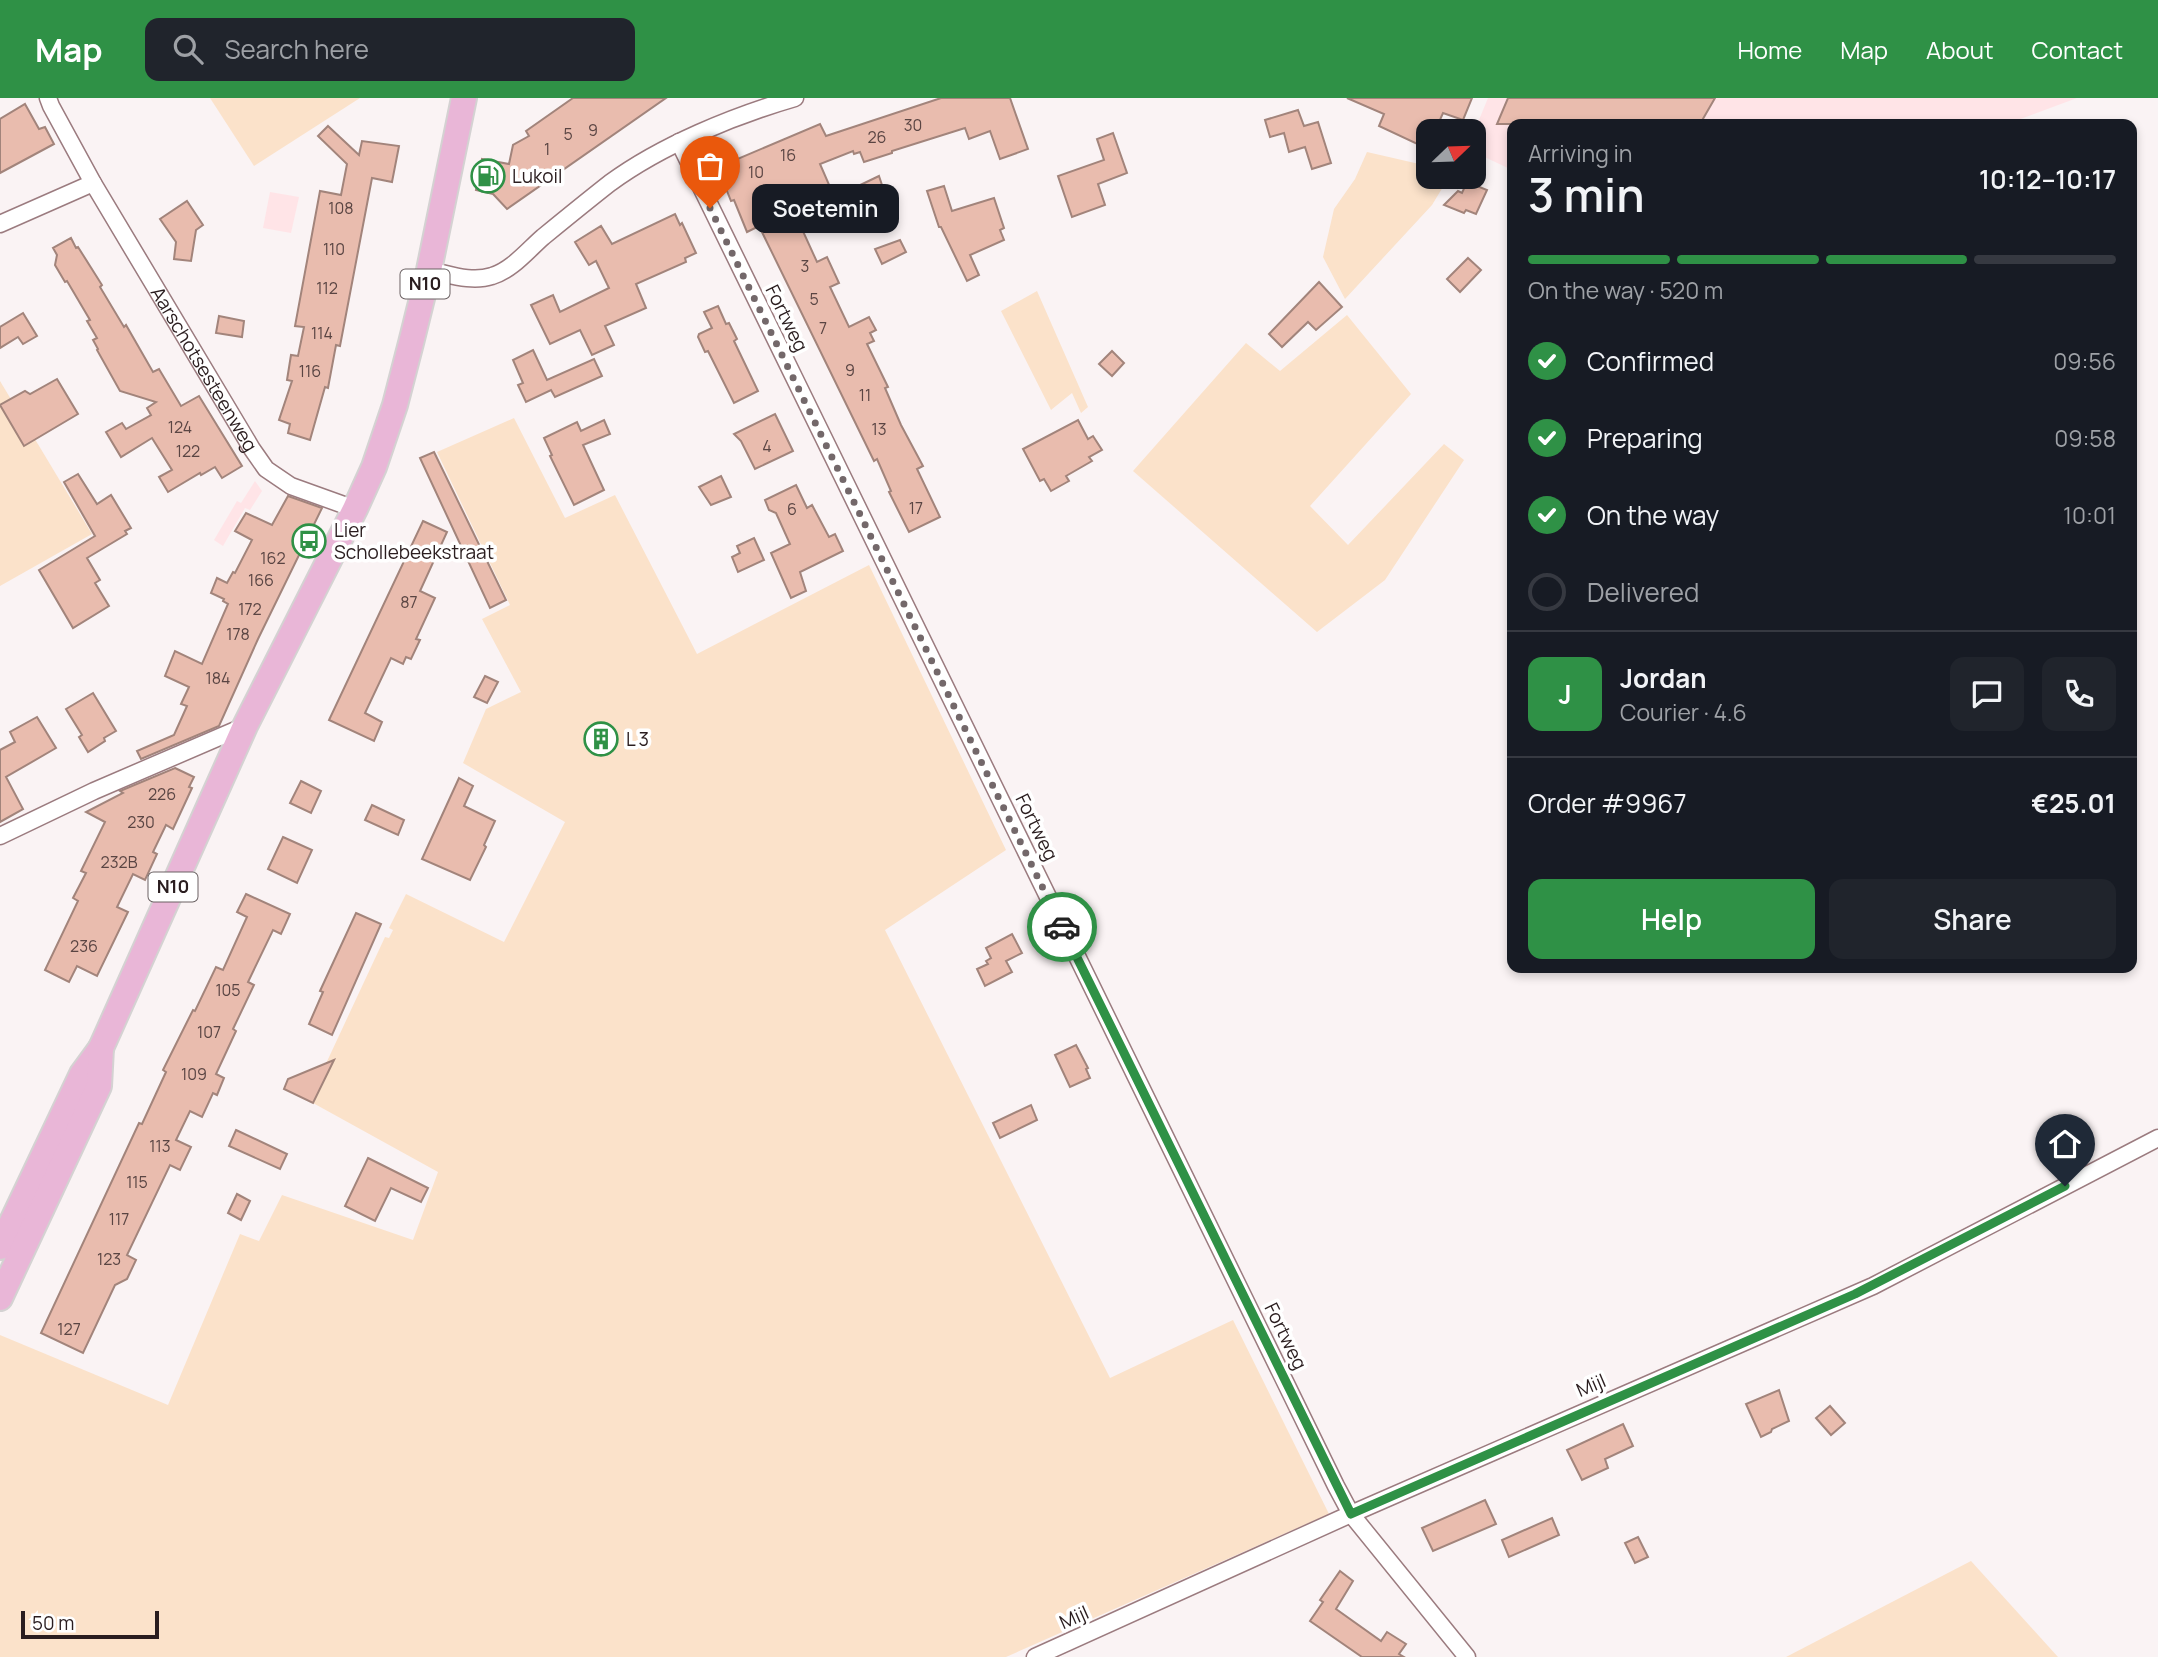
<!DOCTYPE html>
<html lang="en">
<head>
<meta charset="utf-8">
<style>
  body { margin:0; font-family:Manrope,sans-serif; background:#20242c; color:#f1f3f6; height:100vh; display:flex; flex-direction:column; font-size:26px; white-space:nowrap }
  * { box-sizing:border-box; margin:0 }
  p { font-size:23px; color:#9ea1a6 }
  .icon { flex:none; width:38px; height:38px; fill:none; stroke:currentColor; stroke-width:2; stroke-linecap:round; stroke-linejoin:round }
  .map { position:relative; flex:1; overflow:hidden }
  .side { position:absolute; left:1507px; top:21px; width:630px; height:854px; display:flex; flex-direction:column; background:#171b24; border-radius:14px; box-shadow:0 4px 10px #0003 }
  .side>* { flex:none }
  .needle { width:46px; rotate:67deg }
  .controls { position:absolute; left:1416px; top:21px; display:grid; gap:14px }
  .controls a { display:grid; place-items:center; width:70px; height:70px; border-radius:14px; background:#171b24; box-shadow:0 4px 10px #0003; font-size:35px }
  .scale { position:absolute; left:21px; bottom:18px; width:138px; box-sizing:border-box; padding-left:7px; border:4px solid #2a1d1f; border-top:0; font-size:19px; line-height:24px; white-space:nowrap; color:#2a1d1f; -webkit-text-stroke:5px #fff; paint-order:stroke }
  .pin { position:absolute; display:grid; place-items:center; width:60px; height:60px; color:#fff; margin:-72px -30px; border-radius:50% 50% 50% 0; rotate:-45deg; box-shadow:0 0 7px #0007 }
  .pin .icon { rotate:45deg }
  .courier { position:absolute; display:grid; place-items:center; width:70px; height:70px; margin:-35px; border:5px solid #2f9146; border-radius:50%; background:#fff; color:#222; box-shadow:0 2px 9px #0007 }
  .bubble { position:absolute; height:49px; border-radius:14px; background:#171b24; box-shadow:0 4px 10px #0003; font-size:23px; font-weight:600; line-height:49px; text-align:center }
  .summary em { font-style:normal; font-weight:600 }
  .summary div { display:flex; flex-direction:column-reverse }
  .summary { display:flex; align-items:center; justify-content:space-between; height:119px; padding:0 21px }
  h1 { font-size:46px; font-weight:600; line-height:52px }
  .bar { display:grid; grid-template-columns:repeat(4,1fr); gap:10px 7px; align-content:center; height:84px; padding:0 21px }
  .bar i { height:9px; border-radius:5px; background:#363941 }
  .bar .selected { background:#2f9146 }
  .bar p { grid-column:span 4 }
  .line { display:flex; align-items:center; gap:18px; padding:0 21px; border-top:2px solid #363941 }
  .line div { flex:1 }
  .round { display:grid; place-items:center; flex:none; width:74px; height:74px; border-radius:14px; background:#20242c }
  ol { padding:0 21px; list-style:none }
  li { display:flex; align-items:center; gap:21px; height:77px }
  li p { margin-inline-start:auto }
  li .icon { padding:7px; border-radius:50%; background:#2f9146; color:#fff; stroke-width:4 }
  li:last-child { color:#9ea1a6 }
  li i { width:38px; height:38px; border:4px solid #363941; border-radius:50% }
  .action { display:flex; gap:14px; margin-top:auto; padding:14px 21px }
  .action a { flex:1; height:80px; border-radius:14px; background:#2f9146; color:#fff; font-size:28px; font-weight:600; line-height:80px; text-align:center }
  .action a+a { background:#20242c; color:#f1f3f6 }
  header { display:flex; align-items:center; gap:42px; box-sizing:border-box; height:98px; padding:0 35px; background:#2f9146; color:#fff }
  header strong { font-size:33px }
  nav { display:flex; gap:38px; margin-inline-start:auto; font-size:24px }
  .search { width:490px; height:63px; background:#20242c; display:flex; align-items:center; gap:18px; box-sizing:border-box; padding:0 24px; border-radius:14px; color:#9ea1a6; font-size:26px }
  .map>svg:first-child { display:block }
  .built { fill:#ffe4e7 }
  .green { fill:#fbe2ca }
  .building { fill:#e9bcae; stroke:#a2847b; stroke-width:2 }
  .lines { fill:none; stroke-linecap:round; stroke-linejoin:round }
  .minor-casing { stroke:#9b7b7f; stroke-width:19 }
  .primary-casing { stroke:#d4d2d2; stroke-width:28 }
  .minor { stroke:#fff; stroke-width:16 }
  .primary { stroke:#e9b6d7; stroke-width:24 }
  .done { stroke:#73686a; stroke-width:7; stroke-dasharray:0 12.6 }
  .route { stroke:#2f9146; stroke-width:9 }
  .labels { text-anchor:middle; stroke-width:7; stroke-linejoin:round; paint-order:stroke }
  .number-label { font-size:16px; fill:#5a4543 }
  .shield { fill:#fff; stroke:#6a6162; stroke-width:2 }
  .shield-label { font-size:18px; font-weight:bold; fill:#2a1d1f }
  .poi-label { font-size:19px; fill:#2a1d1f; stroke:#fff; text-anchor:start }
  .street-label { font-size:19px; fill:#2a1d1f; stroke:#fff }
</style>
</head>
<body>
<header>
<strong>Map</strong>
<div class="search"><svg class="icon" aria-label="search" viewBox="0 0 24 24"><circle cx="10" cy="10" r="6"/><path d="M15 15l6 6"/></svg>Search here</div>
<nav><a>Home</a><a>Map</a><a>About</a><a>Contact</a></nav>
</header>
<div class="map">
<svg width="2158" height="1559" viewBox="0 0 2158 1559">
  <rect width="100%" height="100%" fill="#faf3f4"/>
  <g class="built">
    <polygon points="1488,0 2077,0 2007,26 1512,26 1512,72 1474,54 1474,34"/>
    <polygon points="270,94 299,99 291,135 263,130"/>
    <polygon points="255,383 262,393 250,412 245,410 223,448 214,442 237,403 241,405"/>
  </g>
  <g class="green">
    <polygon points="210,0 360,0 254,68"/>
    <polygon points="1367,54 1428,68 1428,79 1449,79 1432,107 1345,201 1323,159 1334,111 1355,81"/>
    <polygon points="1037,193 1088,309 1081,315 1072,295 1051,312 1001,213"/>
    <polygon points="1347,217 1411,296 1310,408 1348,447 1444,346 1464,362 1385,482 1317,534 1133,373 1246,245 1280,273"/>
    <polygon points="0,283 92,436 0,488"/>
    <polygon points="514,320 565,420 615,397 697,556 869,467 1006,752 885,832 1110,1280 1233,1222 1329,1416 1006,1559 0,1559 0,1237 168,1307 240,1136 259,1143 282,1097 413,1142 438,1074 313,1005 320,990 316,987 385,839 389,840 393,832 389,830 406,796 504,844 565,724 463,665 486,611 521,594 482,521 510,507 437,354"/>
    <polygon points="1971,1463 2058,1559 1786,1559"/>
  </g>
  <g class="building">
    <polygon points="573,0 666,0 507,111 493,96 476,92 482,61 509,66 513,47 529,38 526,33"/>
    <polygon points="941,0 1010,0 1028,51 1000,61 990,33 969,41 965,30 892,53 892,55 864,64 860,54 854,56 853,53 820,66 830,89 791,107 817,164 827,159 839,185 830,189 849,229 869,219 876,232 870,235 874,243 867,246 888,289 885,290 901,327 923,368 917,371 940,419 909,434 889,394 891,393 877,361 874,363 759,128 747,134 734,102 731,103 723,83 727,81 721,68 820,26 826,38"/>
    <polygon points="1347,0 1472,0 1463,22 1443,15 1435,33 1428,33 1428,51 1379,28 1384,16"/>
    <polygon points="1508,0 1715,0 1700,26 1497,26"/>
    <polygon points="25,6 39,31 45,29 54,46 0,75 0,21"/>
    <polygon points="1298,12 1304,28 1318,24 1331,65 1312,71 1305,49 1289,54 1284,35 1270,39 1265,22"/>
    <polygon points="328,28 359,57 362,43 399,48 392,84 372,80 340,248 336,247 328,290 325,289 310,342 288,335 290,326 279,322 292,283 287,282 291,257 298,258 304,229 295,228 320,93 341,97 347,66 318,38"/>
    <polygon points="1113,35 1127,75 1098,86 1105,107 1072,119 1058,78 1104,62 1097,41"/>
    <polygon points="879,78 890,111 851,122 847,113 837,118 829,102"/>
    <polygon points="1467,84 1487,92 1476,116 1466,112 1464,115 1444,107 1458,93 1462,95"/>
    <polygon points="944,88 952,113 994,100 1004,130 1000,132 1004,142 970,157 979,177 967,183 941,129 939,129 927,93"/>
    <polygon points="187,103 203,127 196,132 191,163 174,161 176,144 160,121"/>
    <polygon points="675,116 680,127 682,125 696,155 685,160 686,164 636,186 646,210 605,228 614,247 592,257 580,232 550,246 531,207 553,197 560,214 609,190 596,163 589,167 575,144 601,128 612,146"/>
    <polygon points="71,140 76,150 78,149 102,187 100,189 124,229 126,227 153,274 159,271 181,308 199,298 242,368 222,380 215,369 201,377 200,375 168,394 159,379 172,372 152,340 121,359 106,334 122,325 126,331 151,317 147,310 156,304 120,293 97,252 98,251 93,242 97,240 87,223 90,222 67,183 65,184 55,167 57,157 53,150"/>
    <polygon points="900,142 906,154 882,166 875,151"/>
    <polygon points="1468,160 1481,172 1460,194 1447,181"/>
    <polygon points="1319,184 1342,209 1316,232 1308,224 1282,249 1269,236"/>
    <polygon points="718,208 726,226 729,225 737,241 734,243 758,293 734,305 708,253 705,254 698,239 699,236 712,230 704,214"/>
    <polygon points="23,215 37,238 23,246 18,239 0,250 0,229"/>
    <polygon points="219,218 244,223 242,239 216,235"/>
    <polygon points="533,252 547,282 594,261 602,278 555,299 551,292 526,304 518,287 523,285 513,262"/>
    <polygon points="1112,253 1124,265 1112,278 1099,266"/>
    <polygon points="57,281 78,316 24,348 0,307 25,293 30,296"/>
    <polygon points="775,316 793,353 755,371 741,343 734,336"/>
    <polygon points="604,322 610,336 583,347 604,392 574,407 550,358 552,357 544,340 577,324 581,333"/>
    <polygon points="1078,322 1088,341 1093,338 1102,352 1089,359 1092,363 1066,378 1069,383 1051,393 1044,381 1040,383 1023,351"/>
    <polygon points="434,354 506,502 490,510 420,360"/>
    <polygon points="78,376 97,406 111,397 131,430 125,433 127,436 87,460 100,482 95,485 109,508 73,530 39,472 95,438 64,384"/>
    <polygon points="721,378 731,399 711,407 699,389"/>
    <polygon points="796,387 807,410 812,407 829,439 835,436 843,453 800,474 806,493 791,500 771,455 790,446 776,415 769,412 765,402"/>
    <polygon points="288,398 322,410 258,541 219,628 141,661 137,653 174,637 187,608 181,606 189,589 165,578 175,553 202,566 228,506 223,503 224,501 211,495 217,480 227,485 233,474 235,475 252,442 235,433 246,415 272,427"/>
    <polygon points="423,423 447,434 420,493 435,500 416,541 420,542 411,561 406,559 403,566 391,560 365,615 382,624 374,643 329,622"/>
    <polygon points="754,440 764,462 738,474 732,459 740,455 737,448"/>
    <polygon points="485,578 498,584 487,605 474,599"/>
    <polygon points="93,595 116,633 104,640 105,643 88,654 79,639 82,637 66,611"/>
    <polygon points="37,619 56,650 6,679 23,711 0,724 0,652 15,644 10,634"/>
    <polygon points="604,627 610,635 612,645 600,654 591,650 592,636"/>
    <polygon points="175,670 194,679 189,689 192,690 173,731 166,727 153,754 157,756 145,782 133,776 117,809 128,814 97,878 77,868 69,884 45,872 78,803 73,800 86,775 81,773 105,724 86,714 123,695 120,693"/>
    <polygon points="459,680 473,688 464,708 495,723 484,747 486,749 470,782 422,761"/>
    <polygon points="301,683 321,693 311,715 290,705"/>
    <polygon points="372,707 404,722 398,737 365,722"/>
    <polygon points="283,739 312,752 297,785 268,771"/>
    <polygon points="246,796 290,816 281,836 273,832 248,884 254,887 233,931 236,933 216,976 224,980 217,997 213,995 202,1019 190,1013 176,1042 191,1049 180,1072 170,1067 127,1157 136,1162 127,1181 115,1187 83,1255 41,1235 139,1025 142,1026 166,974 163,972 193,912 195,913 216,869 223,872 247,819 237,814"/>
    <polygon points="356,815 381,826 332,937 309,926 323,894 320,893"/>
    <polygon points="1012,836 1022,855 1006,863 1012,874 985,888 977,871 988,866 986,863 991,860 986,850"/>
    <polygon points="1076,947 1088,970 1086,971 1090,980 1070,989 1055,957"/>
    <polygon points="334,962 313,1005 284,991 288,981"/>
    <polygon points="1031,1007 1037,1022 1000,1040 993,1025"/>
    <polygon points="236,1032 287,1056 280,1071 229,1048"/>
    <polygon points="368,1060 428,1090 421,1104 391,1090 375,1123 345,1108"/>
    <polygon points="237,1096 250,1103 241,1122 228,1115"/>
    <polygon points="1779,1292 1789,1323 1772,1331 1771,1334 1761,1339 1746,1306"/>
    <polygon points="1830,1308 1845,1325 1831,1337 1816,1320"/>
    <polygon points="1623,1326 1633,1348 1605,1361 1608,1370 1582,1382 1567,1352"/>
    <polygon points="1485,1402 1496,1426 1433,1453 1422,1430"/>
    <polygon points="1552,1420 1559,1437 1509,1459 1502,1442"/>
    <polygon points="1638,1439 1648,1459 1635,1465 1625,1445"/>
    <polygon points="1340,1473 1353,1483 1336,1511 1381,1543 1387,1534 1406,1546 1399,1556 1404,1559 1362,1559 1310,1523 1323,1504 1320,1502"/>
  </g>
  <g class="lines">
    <defs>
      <g id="minor">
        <path id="s1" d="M 48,0 L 51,8 L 93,85 L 252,351 L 266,371 L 291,388 L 355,411"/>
        <polyline points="679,44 1336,1388 1351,1416 1467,1559"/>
        <polyline points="0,126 93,85"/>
        <path d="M 429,172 C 449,176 471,185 492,178 C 512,172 528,152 543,139 C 565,121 587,103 610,85 C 662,47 733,18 795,0"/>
        <polyline points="0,738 94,693 245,628"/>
        <polyline points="1035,1559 1351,1416 1873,1188 2158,1040"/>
      </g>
      <g id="primary">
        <polyline points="0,1149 82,976 101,950 245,628 355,411 374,369 395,307 411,245 429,172 464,0"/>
        <polyline points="0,1200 99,988 101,950"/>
      </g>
    </defs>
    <use href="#minor" class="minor-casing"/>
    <use href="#primary" class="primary-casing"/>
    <use href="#minor" class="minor"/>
    <use href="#primary" class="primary"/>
  </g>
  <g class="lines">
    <polyline class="done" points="710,110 1062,829"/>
    <polyline class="route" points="1062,829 1351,1416 1855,1196 2065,1088"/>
  </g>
  <defs>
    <symbol id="fuel-ring" viewBox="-11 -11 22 22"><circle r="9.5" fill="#fff" stroke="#2f9146" stroke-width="1.5"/><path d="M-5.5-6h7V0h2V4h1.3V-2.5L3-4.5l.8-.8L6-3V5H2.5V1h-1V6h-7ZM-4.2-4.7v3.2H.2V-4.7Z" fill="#2f9146"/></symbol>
    <symbol id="bus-ring" viewBox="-11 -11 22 22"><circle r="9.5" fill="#fff" stroke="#2f9146" stroke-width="1.5"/><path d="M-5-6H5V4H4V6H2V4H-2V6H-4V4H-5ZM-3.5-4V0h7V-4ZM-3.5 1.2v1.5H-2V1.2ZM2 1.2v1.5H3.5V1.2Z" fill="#2f9146"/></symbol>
    <symbol id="building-ring" viewBox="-11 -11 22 22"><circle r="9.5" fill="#fff" stroke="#2f9146" stroke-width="1.5"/><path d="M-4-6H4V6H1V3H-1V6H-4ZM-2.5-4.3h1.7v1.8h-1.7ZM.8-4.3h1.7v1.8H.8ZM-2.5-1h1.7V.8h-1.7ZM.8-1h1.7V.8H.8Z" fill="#2f9146"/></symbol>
  </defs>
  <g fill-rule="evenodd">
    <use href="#fuel-ring" x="469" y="59" width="38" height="38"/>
    <use href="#bus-ring" x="290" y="424" width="38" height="38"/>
    <use href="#building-ring" x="582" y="622" width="38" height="38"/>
  </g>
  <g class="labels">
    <g class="number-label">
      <text x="913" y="33">30</text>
      <text x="593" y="38">9</text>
      <text x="568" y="42">5</text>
      <text x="877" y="45">26</text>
      <text x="547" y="57">1</text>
      <text x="788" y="63">16</text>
      <text x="756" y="80">10</text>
      <text x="341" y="116">108</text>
      <text x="334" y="157">110</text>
      <text x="805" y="174">3</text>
      <text x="327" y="196">112</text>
      <text x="814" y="207">5</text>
      <text x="823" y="236">7</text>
      <text x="322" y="241">114</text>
      <text x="850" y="278">9</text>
      <text x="310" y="279">116</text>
      <text x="865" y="303">11</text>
      <text x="180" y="335">124</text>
      <text x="879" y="337">13</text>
      <text x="767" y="354">4</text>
      <text x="188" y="359">122</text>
      <text x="916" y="416">17</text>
      <text x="792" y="417">6</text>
      <text x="273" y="466">162</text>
      <text x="261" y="488">166</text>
      <text x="409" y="510">87</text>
      <text x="250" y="517">172</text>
      <text x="238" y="542">178</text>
      <text x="218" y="586">184</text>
      <text x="162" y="702">226</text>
      <text x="141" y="730">230</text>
      <text x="119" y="770">232B</text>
      <text x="84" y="854">236</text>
      <text x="228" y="898">105</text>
      <text x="209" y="940">107</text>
      <text x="194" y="982">109</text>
      <text x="160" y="1054">113</text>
      <text x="137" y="1090">115</text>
      <text x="119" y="1127">117</text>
      <text x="109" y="1167">123</text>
      <text x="69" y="1237">127</text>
    </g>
    <g class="shield">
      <rect x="400.5" y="171.5" width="49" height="29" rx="5"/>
      <rect x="148.5" y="774.5" width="49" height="29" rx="5"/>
    </g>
    <g class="shield-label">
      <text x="425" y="192">N10</text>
      <text x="173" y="795">N10</text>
    </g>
    <g class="poi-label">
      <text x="512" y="85">Lukoil</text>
      <text x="334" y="439">Lier<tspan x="334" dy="22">Schollebeekstraat</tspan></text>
      <text x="626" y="648">L 3</text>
    </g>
    <g class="street-label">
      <text transform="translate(787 220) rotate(64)" y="7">Fortweg</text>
      <text dy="7" stroke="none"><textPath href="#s1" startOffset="313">Aarschotsesteenweg</textPath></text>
      <text transform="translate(1037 729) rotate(64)" y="7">Fortweg</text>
      <text transform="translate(1286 1238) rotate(64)" y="7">Fortweg</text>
      <text transform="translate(1591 1287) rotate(-23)" y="7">Mijl</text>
      <text transform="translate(1074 1519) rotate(-24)" y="7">Mijl</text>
    </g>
  </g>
</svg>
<div class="controls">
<a><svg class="needle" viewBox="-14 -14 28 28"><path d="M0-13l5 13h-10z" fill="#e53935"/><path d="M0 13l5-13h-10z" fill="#9ea1a6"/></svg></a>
</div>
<div class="scale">50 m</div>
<div class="pin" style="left:710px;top:110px;background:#ea580c"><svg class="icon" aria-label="bag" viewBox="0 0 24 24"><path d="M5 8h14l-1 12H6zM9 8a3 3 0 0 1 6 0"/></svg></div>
<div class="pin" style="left:2065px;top:1088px;background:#1f2937"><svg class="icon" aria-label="home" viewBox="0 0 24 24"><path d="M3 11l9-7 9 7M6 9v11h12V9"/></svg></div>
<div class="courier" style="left:1062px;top:829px"><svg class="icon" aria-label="car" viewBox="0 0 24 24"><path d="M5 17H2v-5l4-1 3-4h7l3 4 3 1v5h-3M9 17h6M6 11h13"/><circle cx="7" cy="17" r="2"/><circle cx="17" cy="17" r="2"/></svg></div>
<div class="bubble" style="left:752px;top:86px;width:147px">Soetemin</div>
<section class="side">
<div class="summary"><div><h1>3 min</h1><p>Arriving in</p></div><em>10:12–10:17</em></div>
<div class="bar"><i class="selected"></i><i class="selected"></i><i class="selected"></i><i></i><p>On the way · 520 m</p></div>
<ol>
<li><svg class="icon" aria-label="check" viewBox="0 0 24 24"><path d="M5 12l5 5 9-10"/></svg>Confirmed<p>09:56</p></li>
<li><svg class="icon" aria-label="check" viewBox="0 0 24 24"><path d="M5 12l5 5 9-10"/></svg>Preparing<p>09:58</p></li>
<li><svg class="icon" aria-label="check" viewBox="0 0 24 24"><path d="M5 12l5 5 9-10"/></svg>On the way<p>10:01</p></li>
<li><i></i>Delivered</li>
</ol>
<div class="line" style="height:126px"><b class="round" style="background:#2f9146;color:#fff">J</b><div><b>Jordan</b><p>Courier · 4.6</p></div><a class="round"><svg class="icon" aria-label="chat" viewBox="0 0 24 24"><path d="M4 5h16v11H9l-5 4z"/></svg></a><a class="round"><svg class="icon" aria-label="phone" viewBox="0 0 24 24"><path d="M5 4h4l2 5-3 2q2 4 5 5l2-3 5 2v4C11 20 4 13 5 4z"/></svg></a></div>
<div class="line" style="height:91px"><div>Order #9967</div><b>€25.01</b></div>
<div class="action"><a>Help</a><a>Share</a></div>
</section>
</div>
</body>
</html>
